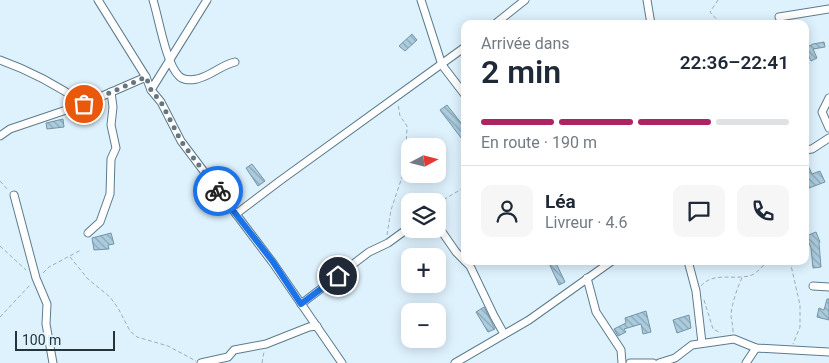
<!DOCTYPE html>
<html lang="fr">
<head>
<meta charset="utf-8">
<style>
  body { margin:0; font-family:Roboto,sans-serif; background:#f6f6f7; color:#1f2937; height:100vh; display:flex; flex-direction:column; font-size:19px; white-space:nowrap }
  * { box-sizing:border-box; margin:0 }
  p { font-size:16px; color:#747a83 }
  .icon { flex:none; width:28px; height:28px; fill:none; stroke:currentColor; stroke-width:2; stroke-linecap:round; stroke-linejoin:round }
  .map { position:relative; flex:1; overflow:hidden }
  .details { position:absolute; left:461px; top:20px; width:348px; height:245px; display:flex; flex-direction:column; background:#fff; border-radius:10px; box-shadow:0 2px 12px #0003 }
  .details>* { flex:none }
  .needle { width:32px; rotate:83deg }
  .buttons { position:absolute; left:401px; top:138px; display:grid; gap:10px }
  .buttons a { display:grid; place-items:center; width:45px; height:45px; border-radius:10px; background:#fff; box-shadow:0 2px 12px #0003; font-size:25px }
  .scale { position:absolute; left:15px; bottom:12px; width:100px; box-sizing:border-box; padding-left:5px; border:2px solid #26333a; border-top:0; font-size:14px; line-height:18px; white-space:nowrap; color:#26333a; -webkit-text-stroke:4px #def2fe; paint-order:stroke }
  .pin { position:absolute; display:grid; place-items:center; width:42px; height:42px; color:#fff; margin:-21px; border:2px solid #fff; border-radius:50%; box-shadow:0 1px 5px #0007 }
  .courier { position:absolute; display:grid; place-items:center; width:50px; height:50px; margin:-25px; border:4px solid #1a73e8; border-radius:50%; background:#fff; color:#222; box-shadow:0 1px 6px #0007 }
  .summary em { font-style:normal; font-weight:600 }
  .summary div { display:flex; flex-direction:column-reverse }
  .summary { display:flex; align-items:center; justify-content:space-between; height:85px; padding:0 20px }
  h1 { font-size:32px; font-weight:600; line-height:38px }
  .bar { display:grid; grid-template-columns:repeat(4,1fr); gap:8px 5px; align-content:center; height:60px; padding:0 20px }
  .bar i { height:6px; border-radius:4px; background:#e0e1e3 }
  .bar .selected { background:#ae2362 }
  .bar p { grid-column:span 4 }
  .line { display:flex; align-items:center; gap:12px; padding:0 20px; border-top:1px solid #e0e1e3 }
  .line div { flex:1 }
  .round { display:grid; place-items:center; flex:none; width:52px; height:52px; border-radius:10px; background:#f6f6f7 }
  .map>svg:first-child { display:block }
  .building { fill:url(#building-back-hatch); stroke:#7494a5 }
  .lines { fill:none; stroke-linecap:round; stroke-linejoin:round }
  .minor-casing { stroke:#5d7b8d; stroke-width:9 }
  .path { stroke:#9badb7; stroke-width:1; stroke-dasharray:4 2.5; stroke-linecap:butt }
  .minor { stroke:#fff; stroke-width:7 }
  .done { stroke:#66767f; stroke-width:5; stroke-dasharray:0 9 }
  .route { stroke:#1a73e8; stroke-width:6 }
</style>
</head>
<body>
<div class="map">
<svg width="829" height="363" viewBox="0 0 829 363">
  <defs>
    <pattern id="building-back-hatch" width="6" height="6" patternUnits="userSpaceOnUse" patternTransform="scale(1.25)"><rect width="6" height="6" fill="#abccde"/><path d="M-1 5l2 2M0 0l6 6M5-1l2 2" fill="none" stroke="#8ba6b5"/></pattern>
  </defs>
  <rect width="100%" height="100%" fill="#def2fe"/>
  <g class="building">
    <polygon points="412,34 417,40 405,51 399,46"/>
    <polygon points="824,42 825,47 813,49 817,58 811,61 805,48 813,44"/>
    <polygon points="447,105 465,128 465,143 440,110"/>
    <polygon points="63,119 64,127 47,129 46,123"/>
    <polygon points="805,159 812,174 820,171 825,182 809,188 805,173"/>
    <polygon points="252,164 265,181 258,186 246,168"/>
    <polygon points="816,232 820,242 819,243 821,267 813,268 811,248 806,236"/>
    <polygon points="111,233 114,244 108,245 109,249 94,250 92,238"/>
    <polygon points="548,261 555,261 565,282 559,285"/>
    <polygon points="827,299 829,299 829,320 817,317 819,308 824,310"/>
    <polygon points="484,307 495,329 488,332 476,312"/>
    <polygon points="646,311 651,332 643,334 641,324 624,329 626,332 618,336 614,329 626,323 625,318"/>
    <polygon points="689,315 691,328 677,333 673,320"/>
  </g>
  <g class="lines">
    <defs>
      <g id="minor">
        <polyline points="98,0 146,77 151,90 161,102 181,141 273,263 342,363"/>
        <path d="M 153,0 C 159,19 166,64 179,76 C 184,81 191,80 197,79 C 213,75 219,66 235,62"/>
        <polyline points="421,0 442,65 465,95"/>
        <polyline points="647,0 651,24"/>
        <polyline points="779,17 829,9"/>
        <polyline points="495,24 525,0"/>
        <path d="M 0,60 C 31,71 57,85 84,104"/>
        <polyline points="151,90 207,0"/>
        <polyline points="829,98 822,112 829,128"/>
        <polyline points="0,136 10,129 84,104 146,77"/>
        <polyline points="805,150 812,149 829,138"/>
        <polyline points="14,195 36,278 47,304 46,324 53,363"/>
        <polyline points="236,214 281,180 465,47"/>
        <polyline points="438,226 456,252 465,261"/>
        <polyline points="88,233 100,222 110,194 111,159 116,148 111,125 113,107 111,92"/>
        <polyline points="465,261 470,266 494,316 504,334"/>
        <polyline points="688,261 696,291 702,343"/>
        <polyline points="587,278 596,312 621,350 622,363"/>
        <polyline points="813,286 829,287"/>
        <polyline points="301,304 369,252 388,243 410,227"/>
        <polyline points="201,363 228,357 234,350 266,344 309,327 317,326"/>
        <polyline points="455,363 529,320 612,261"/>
        <polyline points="630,363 653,363"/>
        <polyline points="659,363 675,358 692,345 734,339 756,348 829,352"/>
        <polyline points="746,363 756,348"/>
      </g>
    </defs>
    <use href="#minor" class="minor-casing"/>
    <g class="path">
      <polyline points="718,0 710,12 721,24"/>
      <polyline points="0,181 8,190"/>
      <polyline points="438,203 465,187"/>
      <polyline points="408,221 406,216 410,214"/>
      <polyline points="387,235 391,210 404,171 406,150 407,126 400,116 398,104"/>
      <polyline points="0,246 26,270"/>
      <polyline points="70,257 88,279 110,297 118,308 130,331 137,337 168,346 196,361"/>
      <polyline points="790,261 800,305 800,327 793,344"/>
      <polyline points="43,273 49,267 81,250"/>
      <path d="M 701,286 C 713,271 736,281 752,275 C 758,272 763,266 767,261"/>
      <polyline points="704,300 713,329 721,333"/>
      <polyline points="0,317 31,284"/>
      <path d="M 733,332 C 733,326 732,322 731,316 C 731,306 738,285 743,276"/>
      <polyline points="262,363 264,352"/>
    </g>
    <use href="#minor" class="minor"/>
  </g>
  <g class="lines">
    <polyline class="done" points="84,104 146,77 151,90 161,102 181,141 218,191"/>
    <polyline class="route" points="218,191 273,262 301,304 338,276"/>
  </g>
</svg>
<div class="buttons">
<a><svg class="needle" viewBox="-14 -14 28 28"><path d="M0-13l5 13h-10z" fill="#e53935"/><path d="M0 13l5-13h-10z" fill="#747a83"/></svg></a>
<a><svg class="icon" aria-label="layers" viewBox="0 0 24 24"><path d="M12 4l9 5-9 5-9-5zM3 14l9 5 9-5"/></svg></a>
<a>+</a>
<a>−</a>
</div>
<div class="scale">100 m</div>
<div class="pin" style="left:84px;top:104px;background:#ea580c"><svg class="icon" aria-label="bag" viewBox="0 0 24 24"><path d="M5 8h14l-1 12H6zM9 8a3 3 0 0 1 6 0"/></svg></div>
<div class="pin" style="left:338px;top:276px;background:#1f2937"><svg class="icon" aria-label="home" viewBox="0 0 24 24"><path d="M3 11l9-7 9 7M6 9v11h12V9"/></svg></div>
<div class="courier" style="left:218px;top:191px"><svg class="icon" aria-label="bike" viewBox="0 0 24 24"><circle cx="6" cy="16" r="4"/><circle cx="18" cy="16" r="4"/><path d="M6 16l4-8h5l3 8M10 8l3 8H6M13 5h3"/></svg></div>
<section class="details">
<div class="summary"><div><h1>2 min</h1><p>Arrivée dans</p></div><em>22:36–22:41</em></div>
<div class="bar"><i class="selected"></i><i class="selected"></i><i class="selected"></i><i></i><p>En route · 190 m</p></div>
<div class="line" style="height:90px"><a class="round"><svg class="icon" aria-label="person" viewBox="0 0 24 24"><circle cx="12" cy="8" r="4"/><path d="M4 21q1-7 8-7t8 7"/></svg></a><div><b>Léa</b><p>Livreur · 4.6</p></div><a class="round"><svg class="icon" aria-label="chat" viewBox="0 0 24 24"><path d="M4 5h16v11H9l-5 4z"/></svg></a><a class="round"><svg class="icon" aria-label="phone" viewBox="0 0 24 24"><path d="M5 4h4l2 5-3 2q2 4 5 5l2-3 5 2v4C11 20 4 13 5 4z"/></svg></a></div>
</section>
</div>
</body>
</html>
